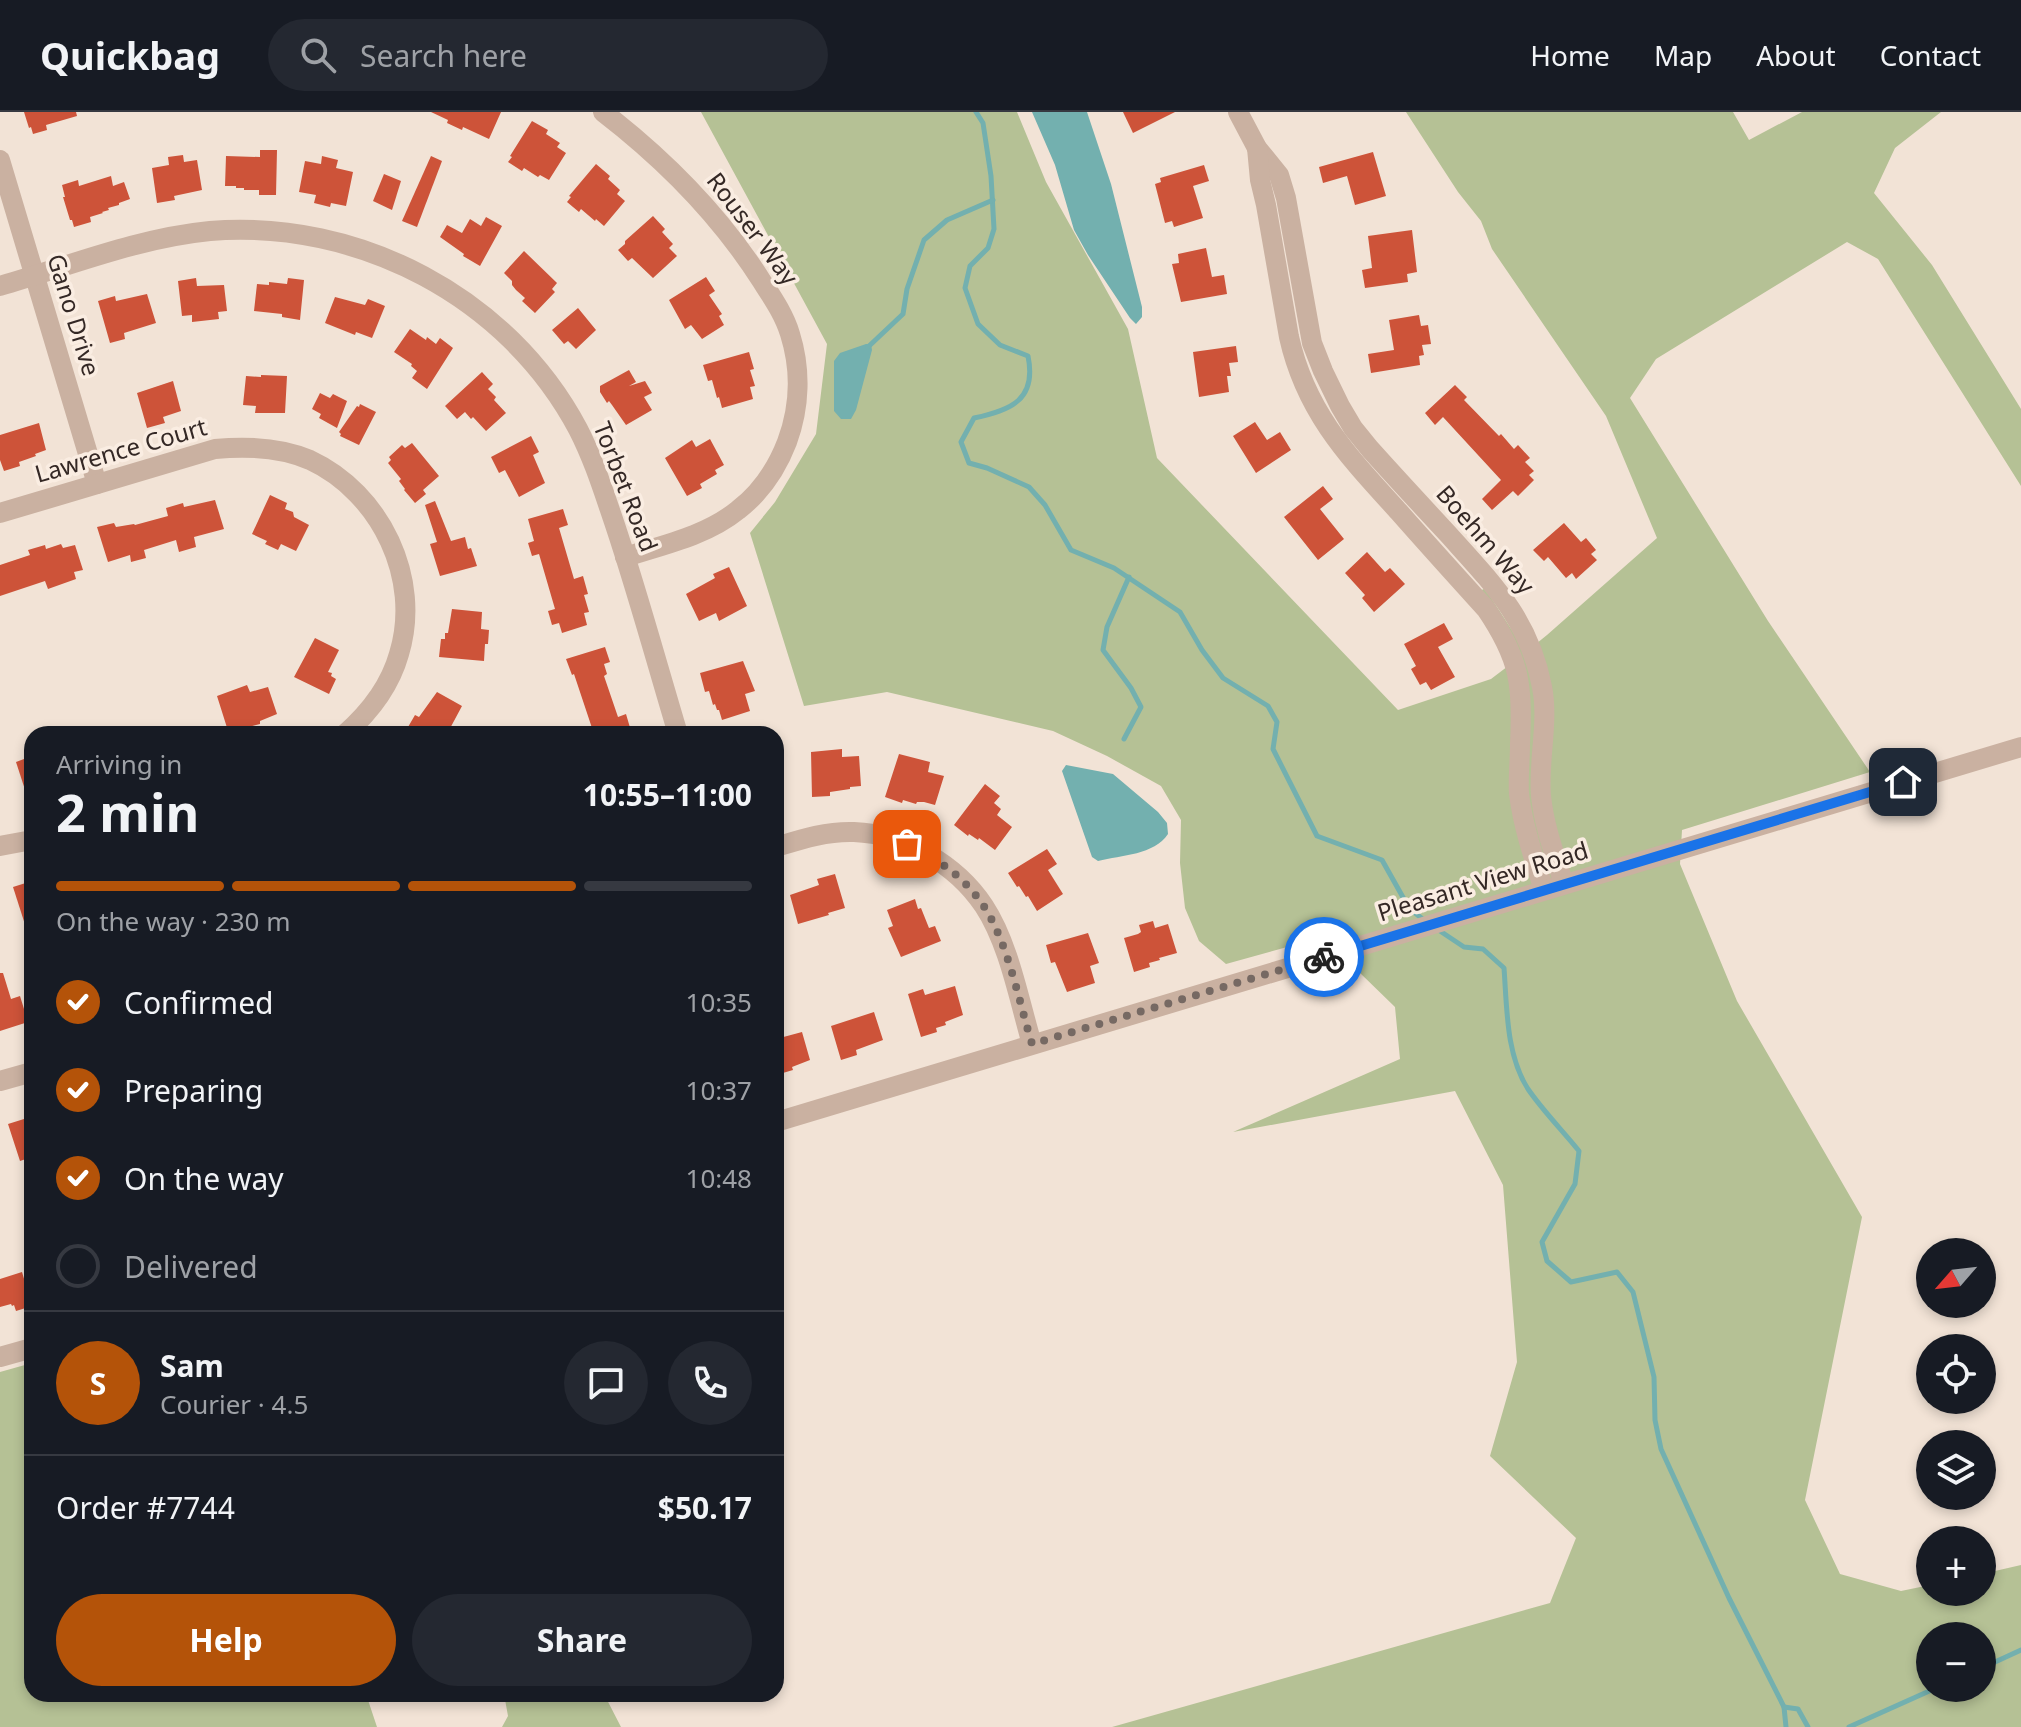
<!DOCTYPE html>
<html lang="en">
<head>
<meta charset="utf-8">
<style>
  body { margin:0; font-family:"Noto Sans",sans-serif; background:#242831; color:#f1f3f6; height:100vh; display:flex; flex-direction:column; font-size:30px; white-space:nowrap }
  * { box-sizing:border-box; margin:0 }
  p { font-size:26px; color:#9ea1a6 }
  .icon { flex:none; width:44px; height:44px; fill:none; stroke:currentColor; stroke-width:2; stroke-linecap:round; stroke-linejoin:round }
  .map { position:relative; flex:1; overflow:hidden }
  .panel { position:absolute; left:24px; top:614px; width:760px; height:976px; display:flex; flex-direction:column; background:#171b24; border-radius:24px; box-shadow:0 4px 12px #0003 }
  .panel>* { flex:none }
  .needle { width:52px; rotate:242deg }
  .controls { position:absolute; left:1916px; top:1126px; display:grid; gap:16px }
  .controls a { display:grid; place-items:center; width:80px; height:80px; border-radius:50%; background:#171b24; box-shadow:0 4px 12px #0003; font-size:40px }
  .pin { position:absolute; display:grid; place-items:center; width:68px; height:68px; color:#fff; margin:-34px; border-radius:16px; box-shadow:0 4px 12px #0006 }
  .courier { position:absolute; display:grid; place-items:center; width:80px; height:80px; margin:-40px; border:6px solid #1a73e8; border-radius:50%; background:#fff; color:#222; box-shadow:0 2px 10px #0007 }
  .headline em { font-style:normal; font-weight:700 }
  .headline div { display:flex; flex-direction:column-reverse }
  .headline { display:flex; align-items:center; justify-content:space-between; height:136px; padding:0 32px }
  h1 { font-size:52px; font-weight:700; line-height:60px }
  .bar { display:grid; grid-template-columns:repeat(4,1fr); gap:12px 8px; align-content:center; height:96px; padding:0 32px }
  .bar i { height:10px; border-radius:6px; background:#363941 }
  .bar .active { background:#b45309 }
  .bar p { grid-column:span 4 }
  .line { display:flex; align-items:center; gap:20px; padding:0 32px; border-top:2px solid #363941 }
  .line div { flex:1 }
  .round { display:grid; place-items:center; flex:none; width:84px; height:84px; border-radius:42px; background:#242831 }
  ol { padding:0 32px; list-style:none }
  li { display:flex; align-items:center; gap:24px; height:88px }
  li p { margin-inline-start:auto }
  li .icon { padding:8px; border-radius:50%; background:#b45309; color:#fff; stroke-width:4 }
  li:last-child { color:#9ea1a6 }
  li i { width:44px; height:44px; border:4px solid #363941; border-radius:50% }
  .cta { display:flex; gap:16px; margin-top:auto; padding:16px 32px }
  .cta a { flex:1; height:92px; border-radius:48px; background:#b45309; color:#fff; font-size:32px; font-weight:700; line-height:92px; text-align:center }
  .cta a+a { background:#242831; color:#f1f3f6 }
  header { display:flex; align-items:center; gap:48px; box-sizing:border-box; height:112px; padding:0 40px; background:#171b24; border-bottom:2px solid #363941 }
  header strong { font-size:38px }
  nav { display:flex; gap:44px; margin-inline-start:auto; font-size:28px }
  .search { width:560px; height:72px; background:#242831; display:flex; align-items:center; gap:20px; box-sizing:border-box; padding:0 28px; border-radius:44px; color:#9ea1a6; font-size:30px }
  .map>svg:first-child { display:block }
  .green { fill:#b5c195; fill-rule:evenodd }
  .water { fill:#73b0af }
  .lines { fill:none; stroke-linecap:round; stroke-linejoin:round }
  .stream { stroke:#73b0af; stroke-width:5 }
  .building { fill:#cd5339 }
  .minor { stroke:#cab1a1; stroke-width:20 }
  .done { stroke:#766963; stroke-width:8; stroke-dasharray:0 14.4 }
  .route { stroke:#1a73e8; stroke-width:10 }
  .labels { text-anchor:middle; stroke-width:7; stroke-linejoin:round; paint-order:stroke }
  .street-label { font-size:24px; fill:#342825; stroke:#faede2 }
</style>
</head>
<body>
<header>
<strong>Quickbag</strong>
<div class="search"><svg class="icon" aria-label="search" viewBox="0 0 24 24"><circle cx="10" cy="10" r="6"/><path d="M15 15l6 6"/></svg>Search here</div>
<nav><a>Home</a><a>Map</a><a>About</a><a>Contact</a></nav>
</header>
<div class="map">
<svg width="2021" height="1615" viewBox="0 0 2021 1615">
  <rect width="100%" height="100%" fill="#f2e3d6"/>
  <g class="green">
    <path d="M 701,0 L 1017,0 L 1046,70 L 1128,217 L 1157,346 L 1398,598 L 1491,567 L 1520,545 L 1481,480 L 1483,477 L 1486,478 L 1526,540 L 1547,523 L 1657,426 L 1606,304 L 1492,137 L 1481,109 L 1458,80 L 1406,0 L 1733,0 L 1749,28 L 1802,0 L 1941,0 L 1895,36 L 1874,81 L 1932,153 L 2021,297 L 2021,374 L 1878,147 L 1847,130 L 1656,247 L 1630,286 L 1768,509 L 1870,660 L 1682,718 L 1680,752 L 1737,889 L 1862,1105 L 1805,1388 L 1840,1462 L 1901,1479 L 1930,1473 L 1930,1480 L 1982,1480 L 1982,1462 L 2021,1453 L 2021,1615 L 1112,1615 L 1550,1491 L 1576,1426 L 1490,1344 L 1517,1250 L 1503,1073 L 1455,979 L 1233,1020 L 1400,947 L 1395,895 L 1323,825 L 1226,852 L 1199,829 L 1185,796 L 1180,751 L 1181,708 L 1161,674 L 1107,644 L 1053,619 L 887,580 L 804,594 L 750,421 L 775,390 L 816,322 L 827,232 ZM 1930,1524 L 1982,1524 L 1982,1576 L 1930,1576 Z"/>
    <polygon points="32,1251 32,1582 366,1582 377,1615 0,1615 0,1260"/>
    <polygon points="504,1582 604,1582 621,1615 502,1615 508,1604"/>
  </g>
  <g class="water">
    <polygon points="1032,0 1087,0 1111,72 1142,195 1142,205 1136,212 1130,206 1088,143 1074,118 1055,53"/>
    <polygon points="866,232 871,232 872,238 856,298 851,307 841,307 834,299 834,249 840,241"/>
    <path d="M 1066,653 L 1113,662 L 1158,700 L 1167,711 L 1168,722 C 1154,743 1122,743 1098,749 L 1092,745 L 1062,659 Z"/>
  </g>
  <g class="lines">
    <g class="stream">
      <path d="M 976,0 L 983,11 L 991,64 L 994,117 L 988,136 L 970,154 L 965,176 L 978,212 L 1000,233 L 1028,244 C 1037,288 1011,298 974,306 L 961,330 L 969,351 L 987,356 L 1029,375 L 1045,393 L 1071,438 L 1114,456 L 1180,500 L 1202,538 L 1223,566 L 1268,594 L 1277,610 L 1273,637 L 1317,724 L 1382,748 L 1409,796 L 1425,809"/>
      <polyline points="868,235 903,202 907,177 924,128 947,108 993,88"/>
      <polyline points="1124,627 1141,595 1131,576 1103,538 1107,515 1129,465"/>
      <path d="M 1437,817 L 1464,835 L 1483,837 L 1504,856 C 1507,896 1506,943 1528,977 C 1543,999 1563,1019 1579,1039 L 1575,1072 L 1542,1130 L 1547,1149 L 1571,1170 L 1617,1160 L 1633,1180 L 1654,1265 L 1655,1308 L 1661,1337 L 1729,1486 L 1784,1595 L 1786,1615"/>
      <polyline points="1982,1556 2021,1538"/>
      <polyline points="1784,1595 1798,1597 1808,1615"/>
      <polyline points="1849,1615 1936,1576"/>
    </g>
  </g>
  <g class="building">
    <polygon points="24,0 76,0 77,4 46,13 47,18 33,22 31,15 29,16"/>
    <polygon points="431,0 501,0 489,27 463,15 462,18 447,11 448,8"/>
    <polygon points="1123,0 1175,0 1133,21"/>
    <polygon points="532,9 548,18 546,22 560,31 557,35 566,41 549,68 540,63 538,65 524,56 522,59 508,50 512,45 510,44"/>
    <polygon points="260,38 277,38 276,83 259,83 259,78 244,78 244,76 236,76 236,74 225,74 226,44 260,45"/>
    <polygon points="1373,40 1386,84 1355,93 1347,64 1323,71 1319,55"/>
    <polygon points="183,43 184,50 197,48 202,78 174,84 175,88 157,91 152,56 169,53 168,45"/>
    <polygon points="322,44 338,48 336,56 353,60 346,94 331,91 330,95 314,91 316,83 299,80 305,49 321,52"/>
    <polygon points="431,44 442,49 417,115 402,109"/>
    <polygon points="596,52 610,64 608,67 620,78 617,82 625,89 604,114 596,107 595,109 581,97 579,100 567,90 571,85 569,84"/>
    <polygon points="1204,53 1209,69 1193,74 1203,106 1174,115 1172,109 1165,111 1155,72 1161,70 1160,66"/>
    <polygon points="384,62 401,69 392,98 373,89"/>
    <polygon points="111,64 113,74 124,70 130,87 119,91 119,93 108,96 109,98 102,100 103,101 90,105 91,110 74,115 72,108 70,108 63,85 65,85 62,73 78,68 79,74"/>
    <polygon points="653,104 665,117 662,120 673,132 669,136 677,144 653,166 632,146 628,149 618,138 625,132 625,129"/>
    <polygon points="486,105 502,114 480,154 463,144 464,142 440,125 447,113 462,121 470,107 481,114"/>
    <polygon points="1412,118 1417,160 1407,162 1408,170 1365,176 1362,158 1372,156 1368,124"/>
    <polygon points="1206,136 1212,165 1224,163 1227,182 1181,190 1172,152 1179,151 1178,142"/>
    <polygon points="524,139 557,171 552,177 555,180 535,201 522,189 525,186 516,178 512,173 512,169 504,161"/>
    <polygon points="706,165 715,179 709,183 722,202 719,204 724,213 702,227 691,213 685,217 669,188"/>
    <polygon points="196,166 197,174 224,173 227,199 218,200 219,207 192,210 192,203 182,204 178,169"/>
    <polygon points="288,166 304,168 300,208 282,205 282,202 254,199 257,172 269,173 269,170 287,172"/>
    <polygon points="147,182 156,211 124,221 125,227 110,231 98,189 115,184 116,189"/>
    <polygon points="335,185 365,193 368,187 385,194 372,226 356,220 355,223 325,211"/>
    <polygon points="578,196 596,218 576,237 568,229 564,232 552,218"/>
    <polygon points="1419,203 1421,214 1428,213 1431,232 1422,233 1424,243 1419,244 1420,253 1371,261 1368,242 1394,238 1389,208"/>
    <polygon points="410,217 426,228 427,225 436,232 440,226 453,236 427,277 412,266 417,259 411,254 412,252 394,240"/>
    <polygon points="1236,234 1238,250 1229,251 1231,264 1227,264 1229,280 1199,285 1193,240"/>
    <polygon points="749,240 754,257 750,258 755,274 750,275 753,287 722,296 719,285 717,286 712,268 708,269 703,253"/>
    <polygon points="629,258 636,270 629,274 645,269 652,281 644,285 652,298 626,313 612,293 609,289 607,291 600,280 600,274"/>
    <polygon points="482,260 493,272 488,277 496,285 494,288 506,301 486,319 473,305 471,307 465,300 457,307 445,294"/>
    <polygon points="261,263 287,264 285,301 255,301 256,294 243,293 246,264 261,265"/>
    <polygon points="173,269 181,299 163,305 165,311 147,316 137,281"/>
    <polygon points="1455,273 1467,285 1464,288 1499,324 1501,322 1514,337 1518,333 1530,346 1525,350 1534,359 1529,363 1534,368 1518,384 1513,379 1492,398 1482,387 1501,368 1443,305 1435,313 1425,301"/>
    <polygon points="320,281 330,286 333,282 347,289 337,316 319,306 321,302 312,297"/>
    <polygon points="360,292 376,300 359,333 340,324 341,322 339,320 357,294 359,295"/>
    <polygon points="1255,310 1267,328 1280,320 1291,338 1256,361 1233,324"/>
    <polygon points="39,311 46,338 35,342 36,344 19,350 20,354 4,359 0,348 0,323"/>
    <polygon points="531,324 539,340 533,343 545,371 519,385 505,358 499,361 491,345"/>
    <polygon points="710,327 724,353 715,358 717,362 700,372 702,376 687,384 665,346 692,328 696,335"/>
    <polygon points="412,331 439,364 423,378 426,382 415,391 404,378 405,377 399,369 401,367 388,351 391,348 389,345 402,333 405,336"/>
    <polygon points="1323,374 1333,387 1320,397 1344,427 1318,448 1284,405"/>
    <polygon points="270,383 287,391 285,397 293,400 294,405 309,413 296,439 281,432 278,438 265,432 267,429 252,422"/>
    <polygon points="215,388 224,417 194,425 196,435 179,440 176,428 144,438 146,446 131,450 130,443 108,450 97,415 114,411 116,415 134,412 135,413 168,404 166,396 183,391 184,395"/>
    <polygon points="435,389 451,429 465,425 468,437 471,436 477,454 440,464 430,432 437,430 425,393"/>
    <polygon points="563,397 568,413 559,416 574,467 583,464 588,482 584,483 589,500 584,501 587,513 562,521 559,511 552,513 548,499 555,497 539,442 532,444 528,431 534,429 528,407"/>
    <polygon points="1564,411 1581,430 1586,426 1596,438 1591,442 1597,448 1576,467 1572,461 1566,466 1548,445 1544,449 1533,438"/>
    <polygon points="61,432 63,436 75,433 83,458 74,460 76,467 48,477 45,469 0,484 0,453 30,443 28,438 45,433 46,437"/>
    <polygon points="1367,440 1385,460 1390,456 1405,472 1374,500 1362,486 1365,483 1345,461"/>
    <polygon points="729,455 747,494 719,509 716,501 699,509 686,482 715,466 713,462"/>
    <polygon points="452,497 482,500 481,517 489,518 488,532 485,532 484,549 439,545 441,527 445,527 445,521 448,521"/>
    <polygon points="1444,511 1453,527 1438,535 1455,565 1431,578 1426,570 1420,573 1411,557 1416,554 1404,532"/>
    <polygon points="315,526 339,538 328,560 332,561 331,564 336,567 329,582 294,565"/>
    <polygon points="605,535 610,550 604,552 607,562 604,564 618,605 626,602 631,619 622,622 594,622 574,562 572,563 566,547"/>
    <polygon points="743,549 755,579 745,582 750,599 722,608 719,598 717,598 715,592 713,593 709,579 705,580 700,561"/>
    <polygon points="247,573 250,580 268,575 277,602 260,609 260,612 245,616 247,622 229,622 217,584"/>
    <polygon points="437,580 462,594 447,622 404,622 415,603 419,605"/>
    <polygon points="842,637 842,645 859,644 861,674 850,675 850,677 830,680 830,684 812,685 811,640"/>
    <polygon points="899,642 930,650 928,660 944,664 935,693 924,690 917,690 916,692 903,688 902,691 885,685"/>
    <polygon points="32,644 32,689 29,690 16,650"/>
    <polygon points="985,672 1000,684 994,691 1001,697 997,703 1012,715 995,738 979,726 978,728 969,722 968,724 954,713"/>
    <polygon points="1047,737 1057,752 1048,758 1063,782 1037,799 1028,784 1026,785 1019,774 1017,775 1008,761"/>
    <polygon points="835,762 845,796 828,801 829,803 798,812 790,783 819,773 817,767"/>
    <polygon points="32,769 32,824 29,825 13,775"/>
    <polygon points="915,787 918,797 921,796 929,816 935,814 941,829 901,845 888,816 893,814 887,798"/>
    <polygon points="1153,809 1155,816 1168,812 1177,841 1159,846 1160,848 1149,851 1150,855 1134,860 1124,826 1138,822 1141,820 1139,813"/>
    <polygon points="1088,821 1099,851 1090,854 1095,871 1067,880 1055,850 1051,851 1046,833"/>
    <polygon points="0,861 3,861 11,887 20,884 28,910 0,919"/>
    <polygon points="955,874 963,903 945,910 946,913 936,916 937,920 921,925 908,882 923,877 925,883"/>
    <polygon points="874,900 883,928 856,938 857,943 841,948 831,914"/>
    <polygon points="802,920 810,948 792,955 793,958 776,963 776,927"/>
    <polygon points="24,1007 25,1011 32,1009 32,1045 20,1049 8,1012"/>
    <polygon points="22,1160 32,1194 16,1199 14,1193 12,1194 11,1192 0,1195 0,1167"/>
  </g>
  <g class="lines">
    <g class="minor">
      <path d="M 603,0 C 664,47 719,102 761,168 C 772,185 784,202 790,222 C 801,257 800,295 787,330 C 777,356 760,381 738,398 C 706,424 663,433 625,445"/>
      <path d="M 1238,0 L 1257,36 L 1279,63 L 1286,86 L 1312,231 L 1323,259 L 1340,294 L 1353,316 L 1370,337 C 1396,366 1422,394 1448,422 C 1492,471 1529,507 1542,575 C 1549,610 1538,648 1541,684 C 1544,714 1555,744 1564,772"/>
      <path d="M 1257,36 L 1260,68 L 1266,93 L 1289,225 C 1306,301 1349,345 1399,400 C 1428,433 1457,465 1486,497 C 1520,547 1523,573 1520,632 C 1520,648 1518,665 1519,682 C 1523,714 1534,747 1544,778"/>
      <polyline points="0,48 97,372"/>
      <path d="M 0,174 C 69,154 138,126 210,119 C 359,107 508,185 578,317 C 594,348 604,381 615,413 C 638,482 657,552 678,622"/>
      <path d="M 0,401 L 215,337 C 247,334 280,335 310,348 C 381,381 422,467 399,542 C 390,574 370,600 345,622"/>
      <polyline points="0,734 32,728"/>
      <path d="M 776,735 C 802,727 827,719 854,720 C 904,722 956,752 984,794 C 1009,832 1019,888 1032,932"/>
      <polyline points="0,969 32,960"/>
      <polyline points="776,1010 2021,635"/>
      <polyline points="0,1245 32,1236"/>
    </g>
  </g>
  <g class="lines">
    <path class="done" d="M 907,732 C 937,746 964,765 983,793 C 1008,830 1019,890 1032,932 L 1324,845"/>
    <polyline class="route" points="1324,845 1903,670"/>
  </g>
  <g class="labels">
    <g class="street-label">
      <text transform="translate(752 117) rotate(53)" y="8">Rouser Way</text>
      <text transform="translate(73 203) rotate(73)" y="8">Gano Drive</text>
      <text transform="translate(121 339) rotate(-16)" y="8">Lawrence Court</text>
      <text transform="translate(625 375) rotate(69)" y="8">Torbet Road</text>
      <text transform="translate(1485 428) rotate(49)" y="8">Boehm Way</text>
      <text transform="translate(1483 770) rotate(-17)" y="8">Pleasant View Road</text>
    </g>
  </g>
</svg>
<div class="controls">
<a><svg class="needle" viewBox="-14 -14 28 28"><path d="M0-13l5 13h-10z" fill="#e53935"/><path d="M0 13l5-13h-10z" fill="#9ea1a6"/></svg></a>
<a><svg class="icon" aria-label="locate" viewBox="0 0 24 24"><circle cx="12" cy="12" r="6"/><path d="M12 2v4M12 18v4M2 12h4M18 12h4"/></svg></a>
<a><svg class="icon" aria-label="layers" viewBox="0 0 24 24"><path d="M12 4l9 5-9 5-9-5zM3 14l9 5 9-5"/></svg></a>
<a>+</a>
<a>−</a>
</div>
<div class="pin" style="left:907px;top:732px;background:#ea580c"><svg class="icon" aria-label="bag" viewBox="0 0 24 24"><path d="M5 8h14l-1 12H6zM9 8a3 3 0 0 1 6 0"/></svg></div>
<div class="pin" style="left:1903px;top:670px;background:#1f2937"><svg class="icon" aria-label="home" viewBox="0 0 24 24"><path d="M3 11l9-7 9 7M6 9v11h12V9"/></svg></div>
<div class="courier" style="left:1324px;top:845px"><svg class="icon" aria-label="bike" viewBox="0 0 24 24"><circle cx="6" cy="16" r="4"/><circle cx="18" cy="16" r="4"/><path d="M6 16l4-8h5l3 8M10 8l3 8H6M13 5h3"/></svg></div>
<section class="panel">
<div class="headline"><div><h1>2 min</h1><p>Arriving in</p></div><em>10:55–11:00</em></div>
<div class="bar"><i class="active"></i><i class="active"></i><i class="active"></i><i></i><p>On the way · 230 m</p></div>
<ol>
<li><svg class="icon" aria-label="check" viewBox="0 0 24 24"><path d="M5 12l5 5 9-10"/></svg>Confirmed<p>10:35</p></li>
<li><svg class="icon" aria-label="check" viewBox="0 0 24 24"><path d="M5 12l5 5 9-10"/></svg>Preparing<p>10:37</p></li>
<li><svg class="icon" aria-label="check" viewBox="0 0 24 24"><path d="M5 12l5 5 9-10"/></svg>On the way<p>10:48</p></li>
<li><i></i>Delivered</li>
</ol>
<div class="line" style="height:144px"><b class="round" style="background:#b45309;color:#fff">S</b><div><b>Sam</b><p>Courier · 4.5</p></div><a class="round"><svg class="icon" aria-label="chat" viewBox="0 0 24 24"><path d="M4 5h16v11H9l-5 4z"/></svg></a><a class="round"><svg class="icon" aria-label="phone" viewBox="0 0 24 24"><path d="M5 4h4l2 5-3 2q2 4 5 5l2-3 5 2v4C11 20 4 13 5 4z"/></svg></a></div>
<div class="line" style="height:104px"><div>Order #7744</div><b>$50.17</b></div>
<div class="cta"><a>Help</a><a>Share</a></div>
</section>
</div>
</body>
</html>
